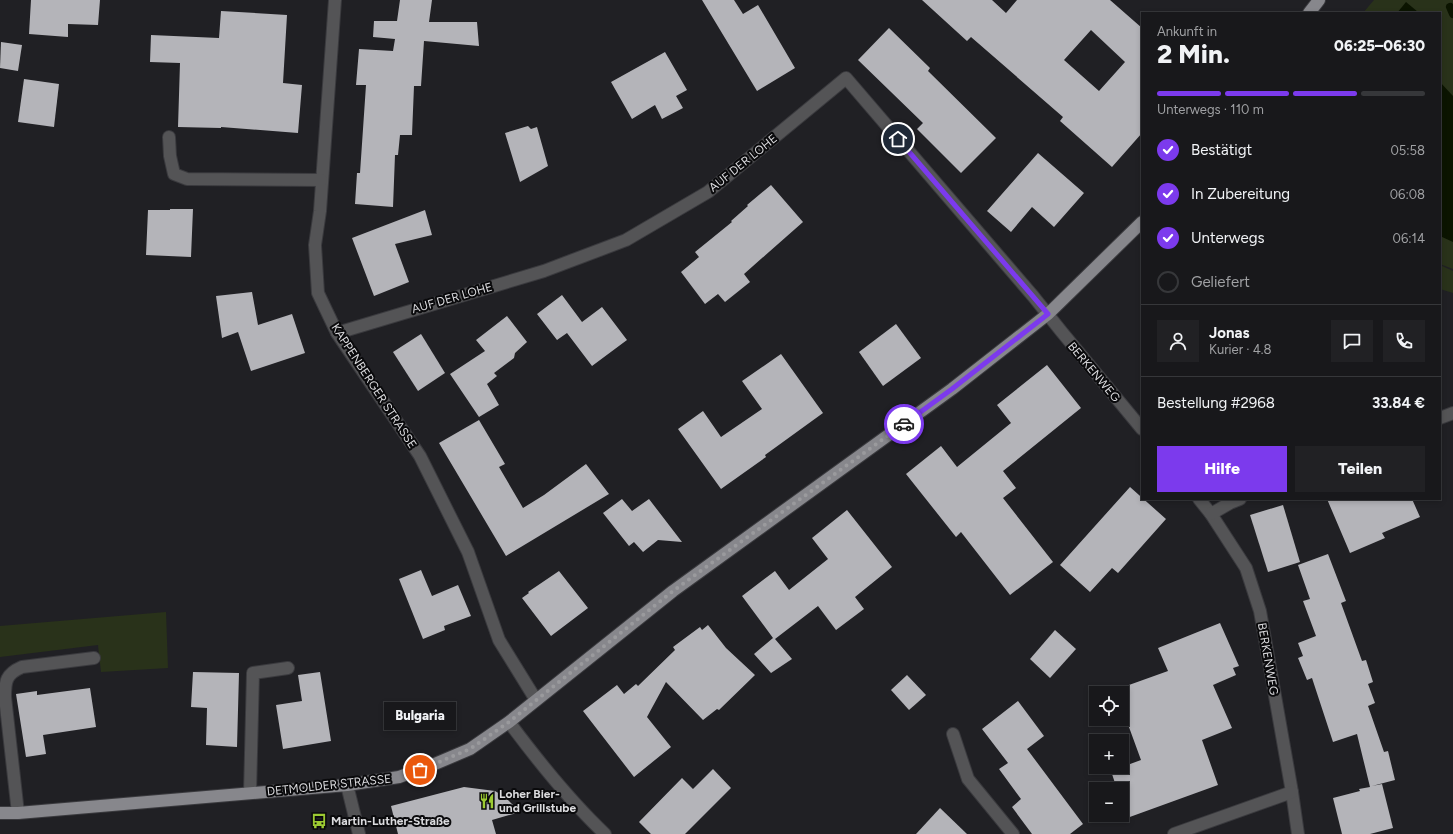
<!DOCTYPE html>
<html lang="de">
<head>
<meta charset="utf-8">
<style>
  body { margin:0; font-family:Figtree,sans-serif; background:#212124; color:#f1f3f6; height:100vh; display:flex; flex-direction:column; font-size:15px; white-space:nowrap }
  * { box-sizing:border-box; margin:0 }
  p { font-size:13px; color:#9fa0a3 }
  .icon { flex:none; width:22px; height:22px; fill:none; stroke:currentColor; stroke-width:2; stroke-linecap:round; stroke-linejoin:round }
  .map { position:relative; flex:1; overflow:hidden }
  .sheet { position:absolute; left:1141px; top:12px; width:300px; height:488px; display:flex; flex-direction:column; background:#18181b; border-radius:0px; box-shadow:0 2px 6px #0003,0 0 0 1px #36373a }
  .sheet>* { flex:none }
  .tools { position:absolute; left:1089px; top:686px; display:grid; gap:8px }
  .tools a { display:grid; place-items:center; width:40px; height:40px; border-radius:0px; background:#18181b; box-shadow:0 2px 6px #0003,0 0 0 1px #36373a; font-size:20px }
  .pin { position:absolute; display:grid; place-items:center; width:34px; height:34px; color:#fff; margin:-17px; border:2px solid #fff; border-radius:50%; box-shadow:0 1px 4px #0007 }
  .courier { position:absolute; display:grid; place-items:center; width:40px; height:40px; margin:-20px; border:3px solid #7c3aed; border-radius:50%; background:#fff; color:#222; box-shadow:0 1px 5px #0007 }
  .bubble { position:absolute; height:28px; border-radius:0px; background:#18181b; box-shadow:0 2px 6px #0003,0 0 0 1px #36373a; font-size:13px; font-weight:800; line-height:28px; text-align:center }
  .overview em { font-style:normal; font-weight:800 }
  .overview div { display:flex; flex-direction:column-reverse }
  .overview { display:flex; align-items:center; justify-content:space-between; height:68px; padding:0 16px }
  h1 { font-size:26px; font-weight:800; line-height:30px }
  .bar { display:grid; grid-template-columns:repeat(4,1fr); gap:6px 4px; align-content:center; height:48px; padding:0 16px }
  .bar i { height:5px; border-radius:3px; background:#36373a }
  .bar .current { background:#7c3aed }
  .bar p { grid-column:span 4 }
  .line { display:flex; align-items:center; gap:10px; padding:0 16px; border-top:1px solid #36373a }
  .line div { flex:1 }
  .round { display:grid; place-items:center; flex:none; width:42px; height:42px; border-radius:0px; background:#212124 }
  ol { padding:0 16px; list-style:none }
  li { display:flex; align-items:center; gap:12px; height:44px }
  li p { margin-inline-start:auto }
  li .icon { padding:4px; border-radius:50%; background:#7c3aed; color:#fff; stroke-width:4 }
  li:last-child { color:#9fa0a3 }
  li i { width:22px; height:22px; border:2px solid #36373a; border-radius:50% }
  .cta { display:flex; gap:8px; margin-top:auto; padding:8px 16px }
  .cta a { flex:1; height:46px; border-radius:0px; background:#7c3aed; color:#fff; font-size:16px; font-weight:800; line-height:46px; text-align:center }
  .cta a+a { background:#212124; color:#f1f3f6 }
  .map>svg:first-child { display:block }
  .green { fill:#29321a }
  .water { fill:#0b1400 }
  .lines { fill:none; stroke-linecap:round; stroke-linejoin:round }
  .stream { stroke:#0b1400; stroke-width:8 }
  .building { fill:#b4b4b9; fill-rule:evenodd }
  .minor-casing { stroke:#3a3a3e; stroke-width:14 }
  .major-casing { stroke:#3a3a3e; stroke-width:14 }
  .minor { stroke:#545456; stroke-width:12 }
  .major { stroke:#87878c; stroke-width:12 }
  .done { stroke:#9a9a9d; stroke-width:4; stroke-dasharray:0 7.2 }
  .route { stroke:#7c3aed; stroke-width:5 }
  .labels { text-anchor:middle; stroke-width:4; stroke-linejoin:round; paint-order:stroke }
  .street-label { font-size:12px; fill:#dbdbde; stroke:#0a0a0c }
  .poi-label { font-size:12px; font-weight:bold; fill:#dbdbde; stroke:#0a0a0c; text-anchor:start }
</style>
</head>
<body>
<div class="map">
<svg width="1453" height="834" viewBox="0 0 1453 834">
  <rect width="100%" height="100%" fill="#202024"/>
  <g class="green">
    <polygon points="1374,0 1453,0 1453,269 1440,264 1440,13 1363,13"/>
    <polygon points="1440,265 1453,271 1453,293 1440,289"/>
    <polygon points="166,612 168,668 101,672 98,645 0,657 0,626"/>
  </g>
  <g class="water">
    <polygon points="1406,2 1418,12 1417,13 1397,13"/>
    <polygon points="1440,82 1453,96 1453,242 1440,236"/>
  </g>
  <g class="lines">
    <polyline class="stream" points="1450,7 1453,14"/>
  </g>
  <g class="building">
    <polygon points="31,0 100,0 98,25 68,24 68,37 29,34"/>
    <polygon points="400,0 432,0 429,22 477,22 479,46 424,41 421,86 414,86 412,135 400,135 398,155 395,155 393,207 355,204 357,173 360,173 366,85 356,85 359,49 393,51 395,39 373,37 374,21 397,21"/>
    <polygon points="702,0 734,0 743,14 758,5 795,68 757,91"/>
    <path d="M 922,0 L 992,0 L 1006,13 L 1017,0 L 1110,0 L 1142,28 L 1142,133 L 1112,167 L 1060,121 L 1063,117 L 971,37 L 967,41 ZM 1091,30 L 1125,62 L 1099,91 L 1064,60 Z"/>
    <polygon points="221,11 287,15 283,83 302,85 298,133 221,127 221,128 178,127 180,63 150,62 151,35 219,38"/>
    <polygon points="889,28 930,68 928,71 996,138 961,173 917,129 923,123 858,60"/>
    <polygon points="1,42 22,45 18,71 0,68"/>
    <polygon points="665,52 687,90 676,96 683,108 662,119 655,105 632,119 611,82"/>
    <polygon points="24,79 59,84 54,127 18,122"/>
    <polygon points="528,126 531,129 537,127 548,166 520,182 505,133"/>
    <polygon points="1038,153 1084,193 1054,227 1032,207 1011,232 987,211"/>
    <polygon points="771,185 803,222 744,274 750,282 725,302 718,294 705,304 681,272 699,257 695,252 732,222 731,221 748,206 747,205"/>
    <polygon points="170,209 193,209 191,257 146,255 148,210 170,210"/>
    <polygon points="425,210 432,235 395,244 409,282 374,296 352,238"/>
    <polygon points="252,292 258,325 292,314 305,353 251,371 238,332 222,338 216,296"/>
    <polygon points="562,295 582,322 602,307 627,340 592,366 567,333 557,340 537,314"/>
    <polygon points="507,316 527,342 515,353 514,358 494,373 497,376 487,384 499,405 479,417 450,374 485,351 476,340"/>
    <polygon points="896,324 921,358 883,386 859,352"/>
    <polygon points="421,334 445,373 418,391 393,352"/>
    <polygon points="781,354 823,413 765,455 766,457 721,489 678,429 703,411 721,437 762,409 742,381"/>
    <polygon points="1047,365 1081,408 1003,471 1016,488 1003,498 1053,562 1010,595 961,532 956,537 906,474 941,446 957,467 1011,423 997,405"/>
    <polygon points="479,420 505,464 499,467 523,508 544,495 586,464 609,494 506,556 439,443"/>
    <polygon points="1130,487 1166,519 1118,573 1112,568 1090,592 1060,565"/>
    <polygon points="622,499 632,511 649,499 682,542 658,540 643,552 634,542 629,546 603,513"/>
    <polygon points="1327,499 1412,499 1420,517 1382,533 1385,538 1350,553"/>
    <polygon points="1283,505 1300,562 1268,572 1250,515"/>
    <polygon points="847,510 892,567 855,597 864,609 836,630 818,606 775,639 792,659 771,673 754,654 773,638 742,596 775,571 789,590 828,559 812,538"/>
    <polygon points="1328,554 1346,601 1341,603 1362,661 1366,660 1373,682 1368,684 1375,703 1368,706 1384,752 1388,751 1395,780 1372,786 1382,784 1393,828 1370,834 1342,834 1333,798 1360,791 1359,789 1370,787 1357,734 1333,742 1312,678 1307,680 1298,658 1303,656 1298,643 1316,636 1303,601 1310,599 1298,565"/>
    <polygon points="421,570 432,596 458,585 471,616 444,626 445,630 423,639 399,579"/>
    <polygon points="559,571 588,608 551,636 522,598 529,593 528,592"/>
    <polygon points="1220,623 1239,666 1233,668 1236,675 1213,685 1232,728 1202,740 1218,785 1127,818 1122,803 1122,789 1117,789 1111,771 1141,760 1122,708 1122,693 1116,693 1115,690 1168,671 1158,648"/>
    <polygon points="708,625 726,648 755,675 719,710 717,709 703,720 666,682 647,717 671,747 634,777 583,711 617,685 624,694 636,684 638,686 675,650 673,647 700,627 702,630"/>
    <polygon points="1055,630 1076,649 1050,678 1030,659"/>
    <polygon points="193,672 239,673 237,747 206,745 207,708 191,707"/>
    <polygon points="320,672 331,741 283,749 276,705 302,701 298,675"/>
    <polygon points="907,675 926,695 909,710 891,690"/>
    <polygon points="90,688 96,727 43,735 46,754 26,757 16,694 37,691 37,695"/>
    <polygon points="1018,701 1044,736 1027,749 1083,824 1070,834 1032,834 1012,807 1021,799 999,769 1008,763 982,729"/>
    <polygon points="713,769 731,788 685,834 651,834 639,822 682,778 693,789"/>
    <polygon points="464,787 495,791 505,797 520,812 492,820 496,834 398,834 391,806"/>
    <polygon points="940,808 967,834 916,834"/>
  </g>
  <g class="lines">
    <defs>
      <g id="minor">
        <polyline points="335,0 320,211 315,245 318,293 337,333 420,456 468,552 499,640 536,700"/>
        <polyline points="169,137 170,156 174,174 187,179 321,180"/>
        <polyline points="337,333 544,271 626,240 708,192 846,78 1033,296 1061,331 1142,429"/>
        <polyline points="1440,418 1453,413"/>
        <polyline points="1199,499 1211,514 1246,568 1260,611 1292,792 1298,834"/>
        <polyline points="1211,514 1230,503 1240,499"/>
        <path d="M 509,722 C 538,761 569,800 605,834"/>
        <polyline points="953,734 968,779 1013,834"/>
        <polyline points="347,785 359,834"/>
        <polyline points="250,793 253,673 288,668"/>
        <path d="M 18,813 L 5,697 C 5,681 6,674 22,667 L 94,658"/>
        <polyline points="1174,834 1292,792"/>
      </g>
      <g id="major">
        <polyline points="1309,13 1319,0"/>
        <polyline points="0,813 18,813 347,785 399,777 430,766 470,749 509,722 673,591 952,389 1048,314 1142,222"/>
      </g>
    </defs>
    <use href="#minor" class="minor-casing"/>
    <use href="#major" class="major-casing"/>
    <use href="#minor" class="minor"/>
    <use href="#major" class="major"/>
  </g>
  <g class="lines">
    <polyline class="done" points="420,770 470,749 509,722 673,591 904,424"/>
    <polyline class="route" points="898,139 1048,314 952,389 904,424"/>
  </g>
  <defs>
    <symbol id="restaurant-bare" viewBox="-9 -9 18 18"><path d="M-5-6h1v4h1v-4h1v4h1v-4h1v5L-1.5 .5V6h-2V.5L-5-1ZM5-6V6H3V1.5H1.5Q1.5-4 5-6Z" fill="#9cca32" stroke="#0a0a0c" stroke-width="2.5" paint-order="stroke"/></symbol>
    <symbol id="bus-bare" viewBox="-9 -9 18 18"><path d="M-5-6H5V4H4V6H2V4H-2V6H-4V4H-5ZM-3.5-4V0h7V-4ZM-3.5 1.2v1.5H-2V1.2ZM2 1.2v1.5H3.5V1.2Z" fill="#9cca32" stroke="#0a0a0c" stroke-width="2.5" paint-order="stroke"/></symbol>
  </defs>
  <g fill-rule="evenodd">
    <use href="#restaurant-bare" x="476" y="790" width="22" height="22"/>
    <use href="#bus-bare" x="308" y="810" width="22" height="22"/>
  </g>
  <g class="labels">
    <g class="street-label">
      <text transform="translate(743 163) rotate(-39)" y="4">AUF DER LOHE</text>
      <text transform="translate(452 298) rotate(-16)" y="4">AUF DER LOHE</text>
      <text transform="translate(1094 372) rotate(50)" y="4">BERKENWEG</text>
      <text transform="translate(374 386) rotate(57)" y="4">KAPPENBERGER STRASSE</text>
      <text transform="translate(1268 659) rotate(80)" y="4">BERKENWEG</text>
      <text transform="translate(329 785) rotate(-6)" y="4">DETMOLDER STRASSE</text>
    </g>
    <g class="poi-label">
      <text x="499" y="798">Loher Bier-<tspan x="499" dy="14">und Grillstube</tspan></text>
      <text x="331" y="825">Martin-Luther-Straße</text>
    </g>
  </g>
</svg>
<div class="tools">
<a><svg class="icon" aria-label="locate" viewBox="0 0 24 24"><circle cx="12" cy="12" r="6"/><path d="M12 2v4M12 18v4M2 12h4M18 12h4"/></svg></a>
<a>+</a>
<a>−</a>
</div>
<div class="pin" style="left:420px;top:770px;background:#ea580c"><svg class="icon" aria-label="bag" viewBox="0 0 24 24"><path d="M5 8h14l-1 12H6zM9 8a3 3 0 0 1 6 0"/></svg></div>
<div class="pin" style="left:898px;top:139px;background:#1f2937"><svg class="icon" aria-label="home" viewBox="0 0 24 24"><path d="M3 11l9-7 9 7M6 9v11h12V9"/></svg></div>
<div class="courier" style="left:904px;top:424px"><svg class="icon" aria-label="car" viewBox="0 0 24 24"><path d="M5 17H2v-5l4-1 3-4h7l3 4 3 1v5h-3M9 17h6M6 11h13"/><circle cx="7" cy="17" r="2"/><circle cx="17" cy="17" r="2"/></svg></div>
<div class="bubble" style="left:384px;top:702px;width:72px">Bulgaria</div>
<section class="sheet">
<div class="overview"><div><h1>2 Min.</h1><p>Ankunft in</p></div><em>06:25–06:30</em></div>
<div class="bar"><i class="current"></i><i class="current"></i><i class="current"></i><i></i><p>Unterwegs · 110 m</p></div>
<ol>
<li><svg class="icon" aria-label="check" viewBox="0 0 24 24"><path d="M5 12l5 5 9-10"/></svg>Bestätigt<p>05:58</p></li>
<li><svg class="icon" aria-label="check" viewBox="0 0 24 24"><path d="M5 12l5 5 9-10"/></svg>In Zubereitung<p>06:08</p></li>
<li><svg class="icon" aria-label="check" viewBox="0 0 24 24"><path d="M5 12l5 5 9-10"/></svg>Unterwegs<p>06:14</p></li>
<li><i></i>Geliefert</li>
</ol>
<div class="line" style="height:72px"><a class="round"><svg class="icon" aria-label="person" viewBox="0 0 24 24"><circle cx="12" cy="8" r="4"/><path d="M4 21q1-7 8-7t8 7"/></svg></a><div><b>Jonas</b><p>Kurier · 4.8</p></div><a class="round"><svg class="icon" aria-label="chat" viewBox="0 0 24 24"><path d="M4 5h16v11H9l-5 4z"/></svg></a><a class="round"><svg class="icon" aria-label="phone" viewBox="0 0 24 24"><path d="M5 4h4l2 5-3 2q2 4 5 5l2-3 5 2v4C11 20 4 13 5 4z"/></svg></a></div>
<div class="line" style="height:52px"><div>Bestellung #2968</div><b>33.84 €</b></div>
<div class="cta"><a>Hilfe</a><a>Teilen</a></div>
</section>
</div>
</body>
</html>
